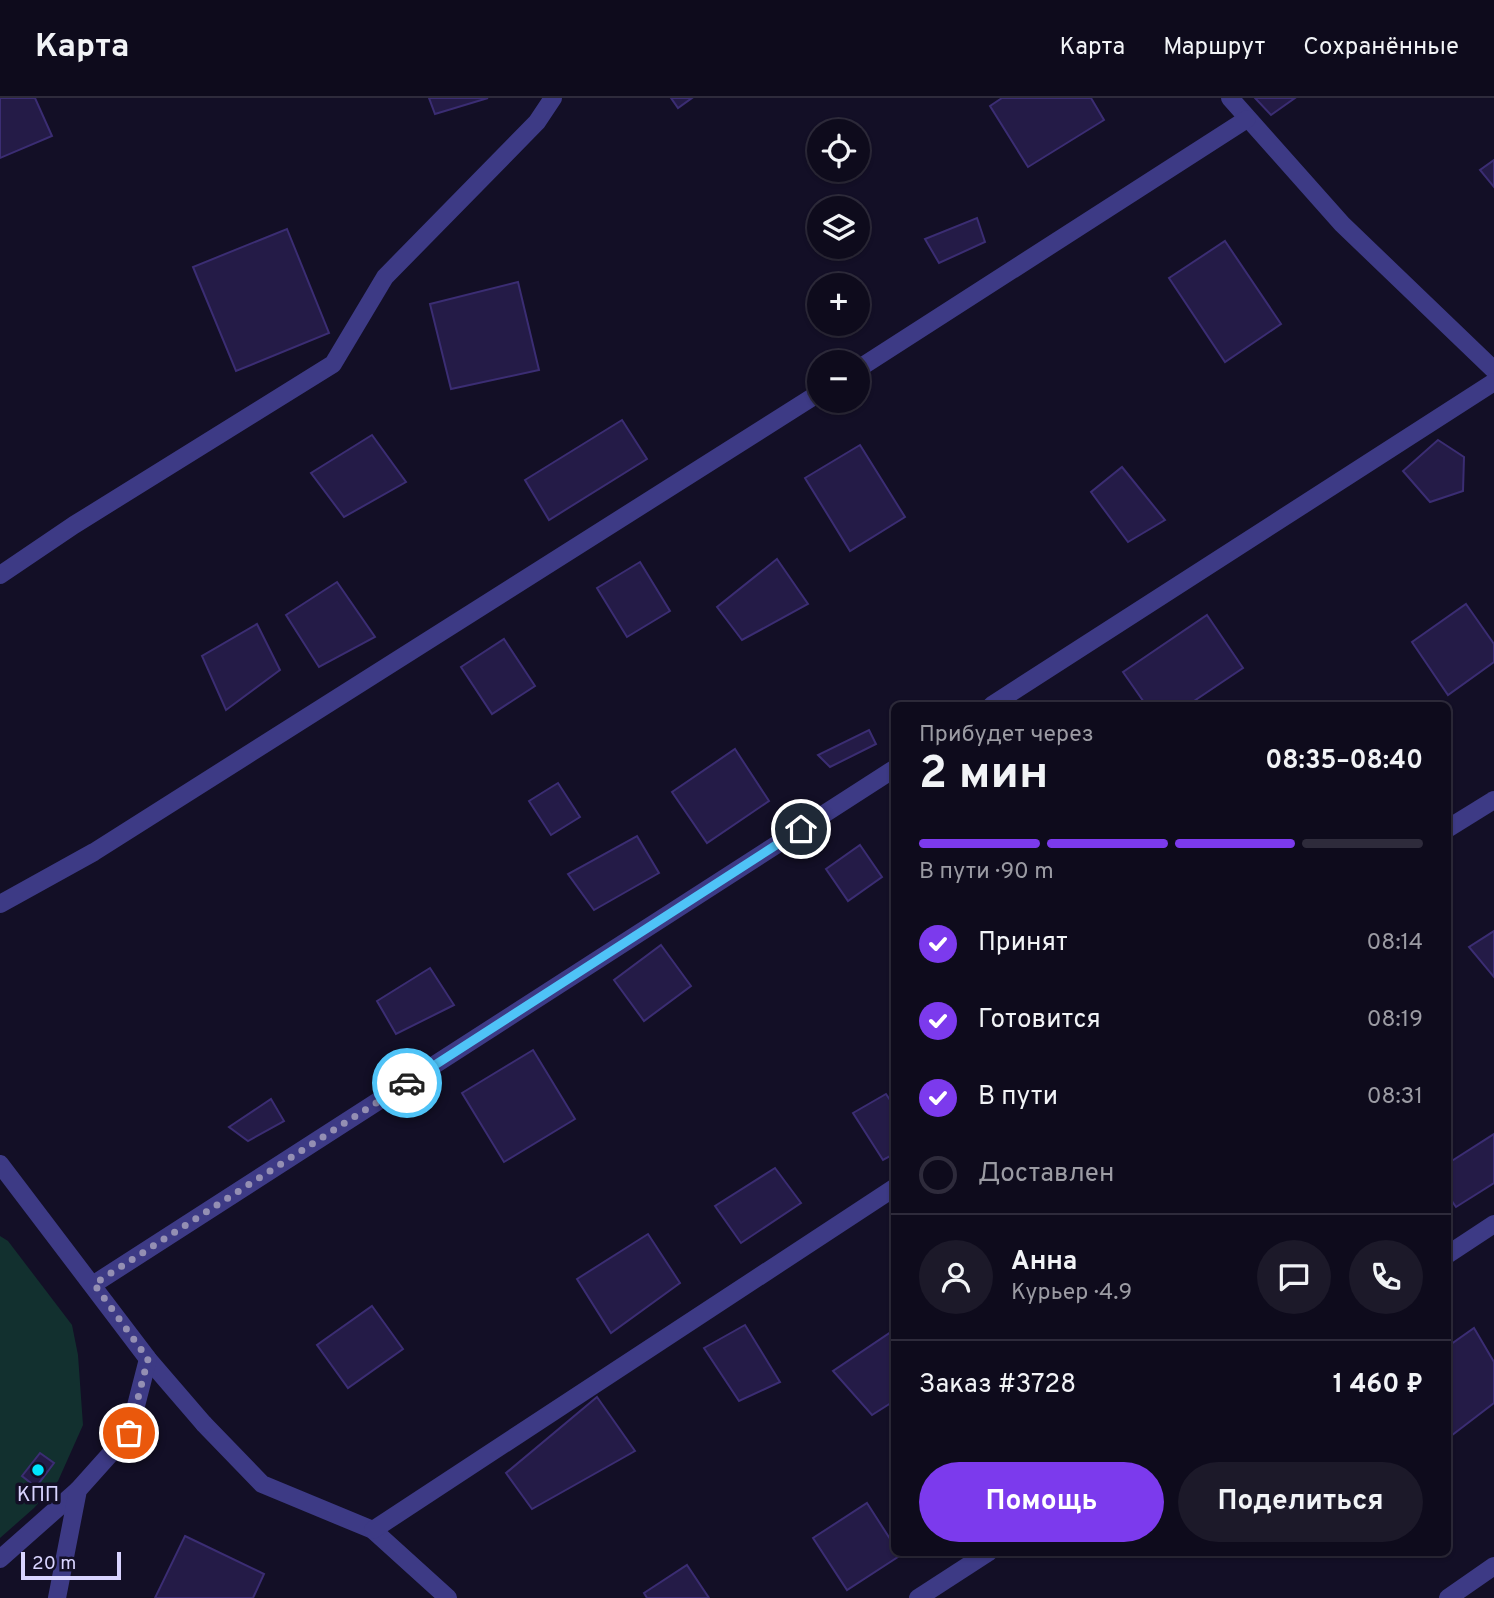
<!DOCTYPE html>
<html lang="ru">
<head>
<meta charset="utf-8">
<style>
  body { margin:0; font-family:Overpass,sans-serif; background:#1c1929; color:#f1f3f6; height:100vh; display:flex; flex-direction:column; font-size:26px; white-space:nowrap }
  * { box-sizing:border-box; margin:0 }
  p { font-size:23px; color:#9b9ba3 }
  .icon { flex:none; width:38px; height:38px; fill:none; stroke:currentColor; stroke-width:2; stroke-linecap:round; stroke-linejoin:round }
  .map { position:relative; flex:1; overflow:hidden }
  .details { position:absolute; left:891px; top:604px; width:560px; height:854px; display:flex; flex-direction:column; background:#0e0b1c; border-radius:10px; box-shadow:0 2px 5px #0004,0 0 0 2px #2e2b3b }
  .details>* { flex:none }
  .controls { position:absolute; left:807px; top:21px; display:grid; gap:14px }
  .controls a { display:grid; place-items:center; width:63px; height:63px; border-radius:50%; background:#0e0b1c; box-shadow:0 2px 5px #0004,0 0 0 2px #2e2b3b; font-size:35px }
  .scale { position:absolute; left:21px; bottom:18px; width:100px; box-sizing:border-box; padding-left:7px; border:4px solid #d9d4ff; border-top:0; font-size:19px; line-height:24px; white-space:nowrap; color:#d9d4ff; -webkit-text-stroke:5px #130f26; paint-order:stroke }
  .pin { position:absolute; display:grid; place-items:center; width:60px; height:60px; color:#fff; margin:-30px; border:4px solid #fff; border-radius:50%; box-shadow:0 2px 7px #0007 }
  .courier { position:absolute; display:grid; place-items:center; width:70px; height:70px; margin:-35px; border:5px solid #4fc3f7; border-radius:50%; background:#fff; color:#222; box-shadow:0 2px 9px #0007 }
  .overview em { font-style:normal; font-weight:700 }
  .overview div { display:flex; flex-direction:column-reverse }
  .overview { display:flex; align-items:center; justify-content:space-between; height:119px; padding:0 28px }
  h1 { font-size:46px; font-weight:700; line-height:52px }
  .bar { display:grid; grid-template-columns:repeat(4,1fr); gap:10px 7px; align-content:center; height:84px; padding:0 28px }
  .bar i { height:9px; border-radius:5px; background:#2e2b3b }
  .bar .current { background:#7c3aed }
  .bar p { grid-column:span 4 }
  .line { display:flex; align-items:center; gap:18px; padding:0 28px; border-top:2px solid #2e2b3b }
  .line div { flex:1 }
  .round { display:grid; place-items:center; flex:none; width:74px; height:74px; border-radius:37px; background:#1c1929 }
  ol { padding:0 28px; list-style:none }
  li { display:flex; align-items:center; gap:21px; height:77px }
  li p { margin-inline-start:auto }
  li .icon { padding:7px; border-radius:50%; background:#7c3aed; color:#fff; stroke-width:4 }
  li:last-child { color:#9b9ba3 }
  li i { width:38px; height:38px; border:4px solid #2e2b3b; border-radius:50% }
  .primary-button { display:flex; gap:14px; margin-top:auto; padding:14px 28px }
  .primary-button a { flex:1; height:80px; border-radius:42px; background:#7c3aed; color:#fff; font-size:28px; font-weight:700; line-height:80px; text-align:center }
  .primary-button a+a { background:#1c1929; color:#f1f3f6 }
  header { display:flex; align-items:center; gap:42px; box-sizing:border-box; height:98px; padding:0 35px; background:#0e0b1c; border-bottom:2px solid #2e2b3b }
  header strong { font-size:33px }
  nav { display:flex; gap:38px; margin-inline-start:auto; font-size:24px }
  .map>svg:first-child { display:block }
  .green { fill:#12302f }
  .building { fill:#241b47; stroke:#3b2d73; stroke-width:2 }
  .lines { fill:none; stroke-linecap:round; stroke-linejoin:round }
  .lane { stroke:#3d3a85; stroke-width:18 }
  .street { stroke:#3d3a85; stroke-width:18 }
  .done { stroke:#948fb3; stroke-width:7; stroke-dasharray:0 12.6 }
  .route { stroke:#4fc3f7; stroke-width:9 }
  .poi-dot { fill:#00e5ff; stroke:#130f26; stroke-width:2.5 }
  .labels { text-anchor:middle; stroke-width:7; stroke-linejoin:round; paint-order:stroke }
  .poi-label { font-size:21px; fill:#d9d4ff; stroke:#130f26 }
</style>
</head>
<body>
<header>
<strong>Карта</strong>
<nav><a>Карта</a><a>Маршрут</a><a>Сохранённые</a></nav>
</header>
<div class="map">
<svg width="1494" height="1500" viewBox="0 0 1494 1500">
  <rect width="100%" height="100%" fill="#130f26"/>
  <polygon class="green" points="0,1138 8,1143 72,1227 78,1257 83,1327 58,1383 34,1410 0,1440"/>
  <g class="building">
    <polygon points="0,0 35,0 52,38 0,60"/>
    <polygon points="429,0 488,0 435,16"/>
    <polygon points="671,0 692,0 678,10"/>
    <polygon points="1002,0 1091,0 1104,22 1028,69 990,8"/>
    <polygon points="1255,0 1295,0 1271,17"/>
    <polygon points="1494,62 1494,89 1480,72"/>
    <polygon points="977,120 985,144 939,165 925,141"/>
    <polygon points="287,131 329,235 236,273 193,169"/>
    <polygon points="1225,143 1281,226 1225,264 1169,180"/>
    <polygon points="518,184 539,272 451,291 430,206"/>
    <polygon points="622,322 647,361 549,422 525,382"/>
    <polygon points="372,337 406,384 344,419 311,375"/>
    <polygon points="1438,342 1464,359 1463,393 1430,404 1403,373"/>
    <polygon points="860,347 905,419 850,453 805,380"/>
    <polygon points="1122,369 1165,422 1128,444 1091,394"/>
    <polygon points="777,461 808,506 742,542 717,509"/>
    <polygon points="640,464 670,513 627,539 597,490"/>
    <polygon points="337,484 375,539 319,569 286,517"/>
    <polygon points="1466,506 1494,546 1494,564 1448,597 1412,544"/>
    <polygon points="1207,517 1243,570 1188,607 1146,607 1123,574"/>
    <polygon points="257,526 280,572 226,612 202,558"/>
    <polygon points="504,541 535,588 492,616 461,569"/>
    <polygon points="869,632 876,646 830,669 818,657"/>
    <polygon points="735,651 769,703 707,745 672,694"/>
    <polygon points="558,685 580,719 551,737 529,703"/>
    <polygon points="637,738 659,775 594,812 568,776"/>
    <polygon points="860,747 882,779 848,803 826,771"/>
    <polygon points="1494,833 1494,879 1469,849"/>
    <polygon points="661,847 691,888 644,923 614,882"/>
    <polygon points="430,870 454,907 396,936 377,903"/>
    <polygon points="533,952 575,1021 504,1064 462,995"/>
    <polygon points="886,996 894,1008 894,1056 883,1062 853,1015"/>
    <polygon points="271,1001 284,1023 248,1043 229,1029"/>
    <polygon points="1494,1036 1494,1085 1456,1109 1447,1096 1447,1066"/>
    <polygon points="775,1070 801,1105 741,1145 715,1108"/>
    <polygon points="648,1136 680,1185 611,1235 577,1181"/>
    <polygon points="372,1208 403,1251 348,1290 317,1247"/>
    <polygon points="745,1227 780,1284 739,1303 704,1250"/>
    <polygon points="1474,1230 1494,1264 1494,1305 1447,1341 1447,1249"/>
    <polygon points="894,1232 894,1303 872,1317 833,1273"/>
    <polygon points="597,1299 635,1353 532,1411 506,1375"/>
    <polygon points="40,1355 54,1365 36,1389 22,1378"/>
    <polygon points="867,1405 894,1447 894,1454 901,1457 847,1492 813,1440"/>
    <polygon points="185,1438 264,1476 253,1500 155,1500"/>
    <polygon points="687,1467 709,1500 647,1500 644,1495"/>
  </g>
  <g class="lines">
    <g class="lane">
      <polyline points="1230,0 1342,126 1494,272"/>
      <polyline points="858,271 1247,21"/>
      <polyline points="0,477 74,427 333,266 385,179 537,24 553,0"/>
      <polyline points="992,607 1494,284"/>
      <polyline points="1447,731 1494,702"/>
      <polyline points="0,806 94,754 819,295"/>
      <polyline points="1447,1157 1494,1126"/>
      <polyline points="94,1186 894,671"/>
      <polyline points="204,1326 262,1386 373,1432 448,1500"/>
      <polyline points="373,1432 894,1090"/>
      <polyline points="0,1461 78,1392"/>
      <polyline points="918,1500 989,1454"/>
      <polyline points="1448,1500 1494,1468"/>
    </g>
    <g class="street">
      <polyline points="0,1066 148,1261 204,1326"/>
      <polyline points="57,1500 78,1392 129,1335 148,1261"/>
    </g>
  </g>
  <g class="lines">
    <polyline class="done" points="129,1335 148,1261 94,1186 407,985"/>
    <polyline class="route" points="407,985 801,731"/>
  </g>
  <circle class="poi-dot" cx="38" cy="1372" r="7"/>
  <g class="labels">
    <g class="poi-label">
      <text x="38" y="1403">КПП</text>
    </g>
  </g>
</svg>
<div class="controls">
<a><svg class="icon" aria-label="locate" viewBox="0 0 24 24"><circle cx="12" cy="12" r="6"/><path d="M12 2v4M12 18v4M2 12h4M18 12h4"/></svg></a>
<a><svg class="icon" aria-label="layers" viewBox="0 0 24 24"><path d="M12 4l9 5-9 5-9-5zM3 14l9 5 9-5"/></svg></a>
<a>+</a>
<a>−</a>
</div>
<div class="scale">20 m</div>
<div class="pin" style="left:129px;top:1335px;background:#ea580c"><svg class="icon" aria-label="bag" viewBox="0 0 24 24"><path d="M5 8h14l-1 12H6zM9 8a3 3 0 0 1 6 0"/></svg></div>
<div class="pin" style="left:801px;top:731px;background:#1f2937"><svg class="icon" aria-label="home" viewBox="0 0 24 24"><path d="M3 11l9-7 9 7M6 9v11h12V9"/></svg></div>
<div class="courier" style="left:407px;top:985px"><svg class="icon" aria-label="car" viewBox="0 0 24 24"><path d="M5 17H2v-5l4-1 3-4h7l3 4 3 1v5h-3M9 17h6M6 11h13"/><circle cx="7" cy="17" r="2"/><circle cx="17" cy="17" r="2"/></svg></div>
<section class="details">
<div class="overview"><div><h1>2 мин</h1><p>Прибудет через</p></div><em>08:35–08:40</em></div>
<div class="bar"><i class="current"></i><i class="current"></i><i class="current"></i><i></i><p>В пути · 90 m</p></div>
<ol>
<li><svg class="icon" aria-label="check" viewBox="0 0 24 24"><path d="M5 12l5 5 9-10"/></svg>Принят<p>08:14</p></li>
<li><svg class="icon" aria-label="check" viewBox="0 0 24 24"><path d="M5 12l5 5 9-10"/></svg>Готовится<p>08:19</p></li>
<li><svg class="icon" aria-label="check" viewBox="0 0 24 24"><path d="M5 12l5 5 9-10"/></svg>В пути<p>08:31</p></li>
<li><i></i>Доставлен</li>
</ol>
<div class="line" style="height:126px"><a class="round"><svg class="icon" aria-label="person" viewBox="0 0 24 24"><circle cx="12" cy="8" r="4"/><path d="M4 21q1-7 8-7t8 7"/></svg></a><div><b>Анна</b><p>Курьер · 4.9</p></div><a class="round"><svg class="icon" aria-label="chat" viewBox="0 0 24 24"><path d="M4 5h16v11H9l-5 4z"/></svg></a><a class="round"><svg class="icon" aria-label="phone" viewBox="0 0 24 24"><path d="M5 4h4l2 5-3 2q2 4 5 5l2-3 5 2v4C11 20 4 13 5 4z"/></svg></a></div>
<div class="line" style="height:91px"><div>Заказ #3728</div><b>1 460 ₽</b></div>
<div class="primary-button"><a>Помощь</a><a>Поделиться</a></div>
</section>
</div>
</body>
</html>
